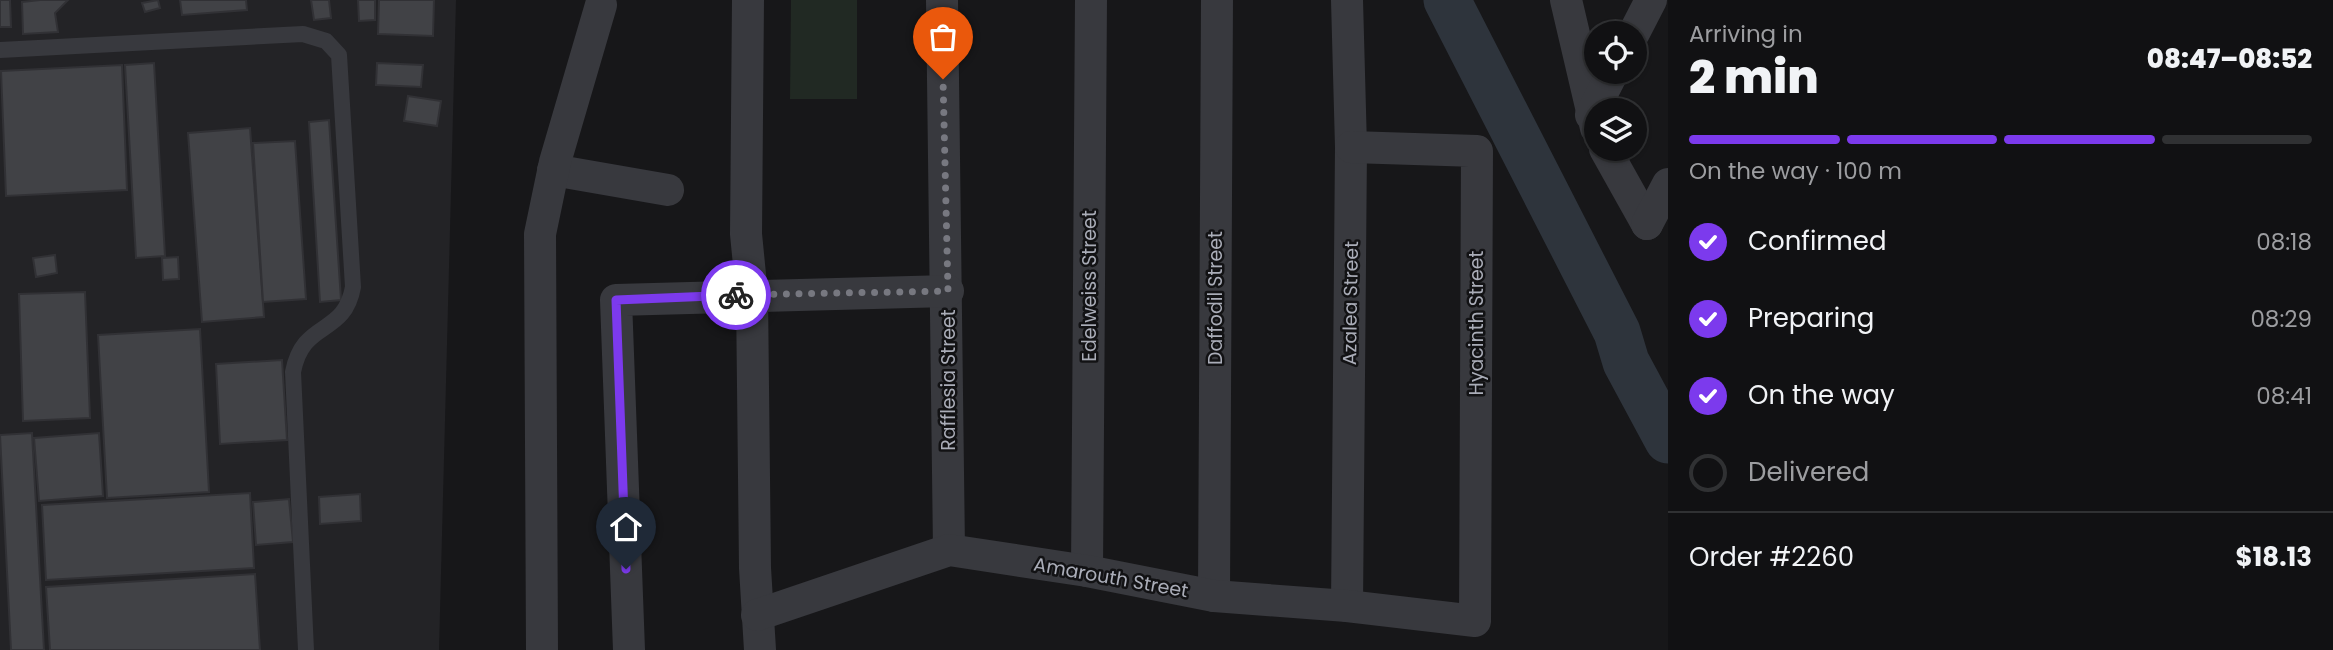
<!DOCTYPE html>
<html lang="en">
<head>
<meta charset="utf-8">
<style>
  body { margin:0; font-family:Poppins,sans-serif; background:#1e1f21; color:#f1f3f6; height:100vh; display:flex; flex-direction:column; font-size:26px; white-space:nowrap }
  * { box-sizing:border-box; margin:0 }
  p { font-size:23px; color:#9c9da0 }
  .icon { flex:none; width:38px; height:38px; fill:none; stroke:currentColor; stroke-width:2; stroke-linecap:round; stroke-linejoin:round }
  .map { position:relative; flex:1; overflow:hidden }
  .drawer { display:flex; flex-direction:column; background:#111113; width:665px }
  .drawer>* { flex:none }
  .controls { position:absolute; left:1584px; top:21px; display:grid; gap:14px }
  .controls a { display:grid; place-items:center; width:63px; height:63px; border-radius:50%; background:#111113; box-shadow:0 2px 5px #0004,0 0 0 2px #303133; font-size:35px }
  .pin { position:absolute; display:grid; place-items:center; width:60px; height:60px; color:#fff; margin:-72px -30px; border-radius:50% 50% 50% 0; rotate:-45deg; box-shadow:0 0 7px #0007 }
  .pin .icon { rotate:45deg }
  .courier { position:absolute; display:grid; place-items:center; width:70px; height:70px; margin:-35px; border:5px solid #7c3aed; border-radius:50%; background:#fff; color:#222; box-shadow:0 2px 9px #0007 }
  .overview em { font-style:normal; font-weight:800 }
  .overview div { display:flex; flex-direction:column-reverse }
  .overview { display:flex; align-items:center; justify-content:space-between; height:119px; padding:0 21px }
  h1 { font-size:46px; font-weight:800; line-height:52px }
  .bar { display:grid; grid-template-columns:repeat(4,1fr); gap:10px 7px; align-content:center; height:84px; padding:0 21px }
  .bar i { height:9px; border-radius:5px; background:#303133 }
  .bar .active { background:#7c3aed }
  .bar p { grid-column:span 4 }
  .line { display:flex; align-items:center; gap:18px; padding:0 21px; border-top:2px solid #303133 }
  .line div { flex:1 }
  ol { padding:0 21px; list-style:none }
  li { display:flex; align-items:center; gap:21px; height:77px }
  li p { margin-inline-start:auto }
  li .icon { padding:7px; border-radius:50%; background:#7c3aed; color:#fff; stroke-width:4 }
  li:last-child { color:#9c9da0 }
  li i { width:38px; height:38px; border:4px solid #303133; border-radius:50% }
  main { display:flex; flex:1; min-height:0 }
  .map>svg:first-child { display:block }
  .built { fill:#232326 }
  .green { fill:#212923 }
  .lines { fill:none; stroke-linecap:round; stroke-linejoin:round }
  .river { stroke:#2e343c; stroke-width:47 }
  .building { fill:#414246; stroke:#313135; stroke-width:2 }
  .service { stroke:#38393e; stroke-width:16 }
  .minor { stroke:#38393e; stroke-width:32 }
  .done { stroke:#777880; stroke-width:7; stroke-dasharray:0 12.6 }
  .route { stroke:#7c3aed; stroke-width:9 }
  .labels { text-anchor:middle; stroke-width:5; stroke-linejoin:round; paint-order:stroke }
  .street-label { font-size:19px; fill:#aaadb8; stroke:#121214 }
</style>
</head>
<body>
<main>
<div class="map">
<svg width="1668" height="650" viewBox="0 0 1668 650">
  <rect width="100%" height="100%" fill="#171719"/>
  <polygon class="built" points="0,0 456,0 439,650 0,650"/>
  <polygon class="green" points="791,0 857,0 857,99 790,99"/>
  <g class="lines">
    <polyline class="river" points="1447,0 1617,332 1626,362 1668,440"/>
  </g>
  <g class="building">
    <polygon points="0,0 10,0 11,27 0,27"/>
    <polygon points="40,0 68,0 55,13 58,32 23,34 22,2"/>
    <polygon points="158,0 160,8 145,12 142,3"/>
    <polygon points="180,0 246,0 247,10 182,15"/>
    <polygon points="311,0 329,0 331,18 314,20"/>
    <polygon points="358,0 375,0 375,20 359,21"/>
    <polygon points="379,0 434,0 433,36 378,34"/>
    <polygon points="154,63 165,256 136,258 125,65"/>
    <polygon points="377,63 423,65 421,87 376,85"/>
    <polygon points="122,65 127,190 6,196 1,71"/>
    <polygon points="408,96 441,101 437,126 404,121"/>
    <polygon points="329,120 341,300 320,302 309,122"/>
    <polygon points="250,128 264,317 202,322 188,133"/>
    <polygon points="295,141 306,299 263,302 253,143"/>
    <polygon points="55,255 57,273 36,277 33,258"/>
    <polygon points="178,257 179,279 163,280 162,258"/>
    <polygon points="85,292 90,418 23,421 19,294"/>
    <polygon points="200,329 209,492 107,498 98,335"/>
    <polygon points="282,360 287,440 220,444 216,364"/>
    <polygon points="32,433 44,650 11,650 0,435"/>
    <polygon points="99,433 103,496 39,501 34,438"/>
    <polygon points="250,493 254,568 46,580 42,505"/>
    <polygon points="360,494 361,521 320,524 319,497"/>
    <polygon points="289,499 293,542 256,545 253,502"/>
    <polygon points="255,574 260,650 50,650 46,587"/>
  </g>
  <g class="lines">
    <path class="service" d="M 0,50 L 303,34 L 326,41 L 339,55 L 353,287 C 344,337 303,319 293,372 L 306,650"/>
    <g class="minor">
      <polyline points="748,0 746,234 752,295 755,568 760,650"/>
      <polyline points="942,0 949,550"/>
      <polyline points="1566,0 1596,128"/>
      <polyline points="1634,33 1651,0"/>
      <polyline points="1591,115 1613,72"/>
      <polyline points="1605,149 1647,224"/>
      <polyline points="553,170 668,190"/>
      <polyline points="1647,224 1668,184"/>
      <polyline points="1087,571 1091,0"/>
      <polyline points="1214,596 1217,0"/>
      <polyline points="1347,606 1351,147 1347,0"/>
      <polyline points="757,615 949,550 1087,571 1214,596 1347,606 1475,621 1477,151 1351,147"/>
      <polyline points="542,650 540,234 555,162 601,5"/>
      <polyline points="629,650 616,300 948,291"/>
    </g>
  </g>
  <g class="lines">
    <polyline class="done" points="736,295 948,291 943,79"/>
    <polyline class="route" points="626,569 616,300 736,295"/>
  </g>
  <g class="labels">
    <g class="street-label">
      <text transform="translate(1089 286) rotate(-90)" y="7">Edelweiss Street</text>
      <text transform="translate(1215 298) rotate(-90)" y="7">Daffodil Street</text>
      <text transform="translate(1350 303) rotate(-89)" y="7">Azalea Street</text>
      <text transform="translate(1476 323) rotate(-90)" y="7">Hyacinth Street</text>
      <text transform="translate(948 380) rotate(-90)" y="7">Rafflesia Street</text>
      <text transform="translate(1111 577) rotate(10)" y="7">Amarouth Street</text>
    </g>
  </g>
</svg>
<div class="controls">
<a><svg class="icon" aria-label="locate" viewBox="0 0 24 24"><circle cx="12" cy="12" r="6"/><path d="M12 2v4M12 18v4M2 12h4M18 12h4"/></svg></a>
<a><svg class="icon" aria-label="layers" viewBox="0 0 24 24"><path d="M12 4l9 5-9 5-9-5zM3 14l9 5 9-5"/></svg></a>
</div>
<div class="pin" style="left:943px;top:79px;background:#ea580c"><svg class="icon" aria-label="bag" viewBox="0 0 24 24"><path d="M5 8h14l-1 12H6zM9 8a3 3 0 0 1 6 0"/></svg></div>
<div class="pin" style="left:626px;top:569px;background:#1f2937"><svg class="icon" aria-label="home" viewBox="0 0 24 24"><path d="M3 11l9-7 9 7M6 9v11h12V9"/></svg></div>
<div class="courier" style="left:736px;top:295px"><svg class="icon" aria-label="bike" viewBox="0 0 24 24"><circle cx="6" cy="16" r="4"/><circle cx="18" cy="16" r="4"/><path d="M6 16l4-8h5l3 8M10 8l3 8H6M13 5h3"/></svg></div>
</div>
<section class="drawer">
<div class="overview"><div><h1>2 min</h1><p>Arriving in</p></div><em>08:47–08:52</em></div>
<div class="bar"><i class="active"></i><i class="active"></i><i class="active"></i><i></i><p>On the way · 100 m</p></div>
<ol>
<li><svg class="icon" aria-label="check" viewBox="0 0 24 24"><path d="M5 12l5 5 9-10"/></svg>Confirmed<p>08:18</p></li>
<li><svg class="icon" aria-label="check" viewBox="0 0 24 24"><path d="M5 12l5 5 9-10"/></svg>Preparing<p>08:29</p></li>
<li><svg class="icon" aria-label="check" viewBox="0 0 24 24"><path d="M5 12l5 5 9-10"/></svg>On the way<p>08:41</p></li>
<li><i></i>Delivered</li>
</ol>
<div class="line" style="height:91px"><div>Order #2260</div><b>$18.13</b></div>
</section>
</main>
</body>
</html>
